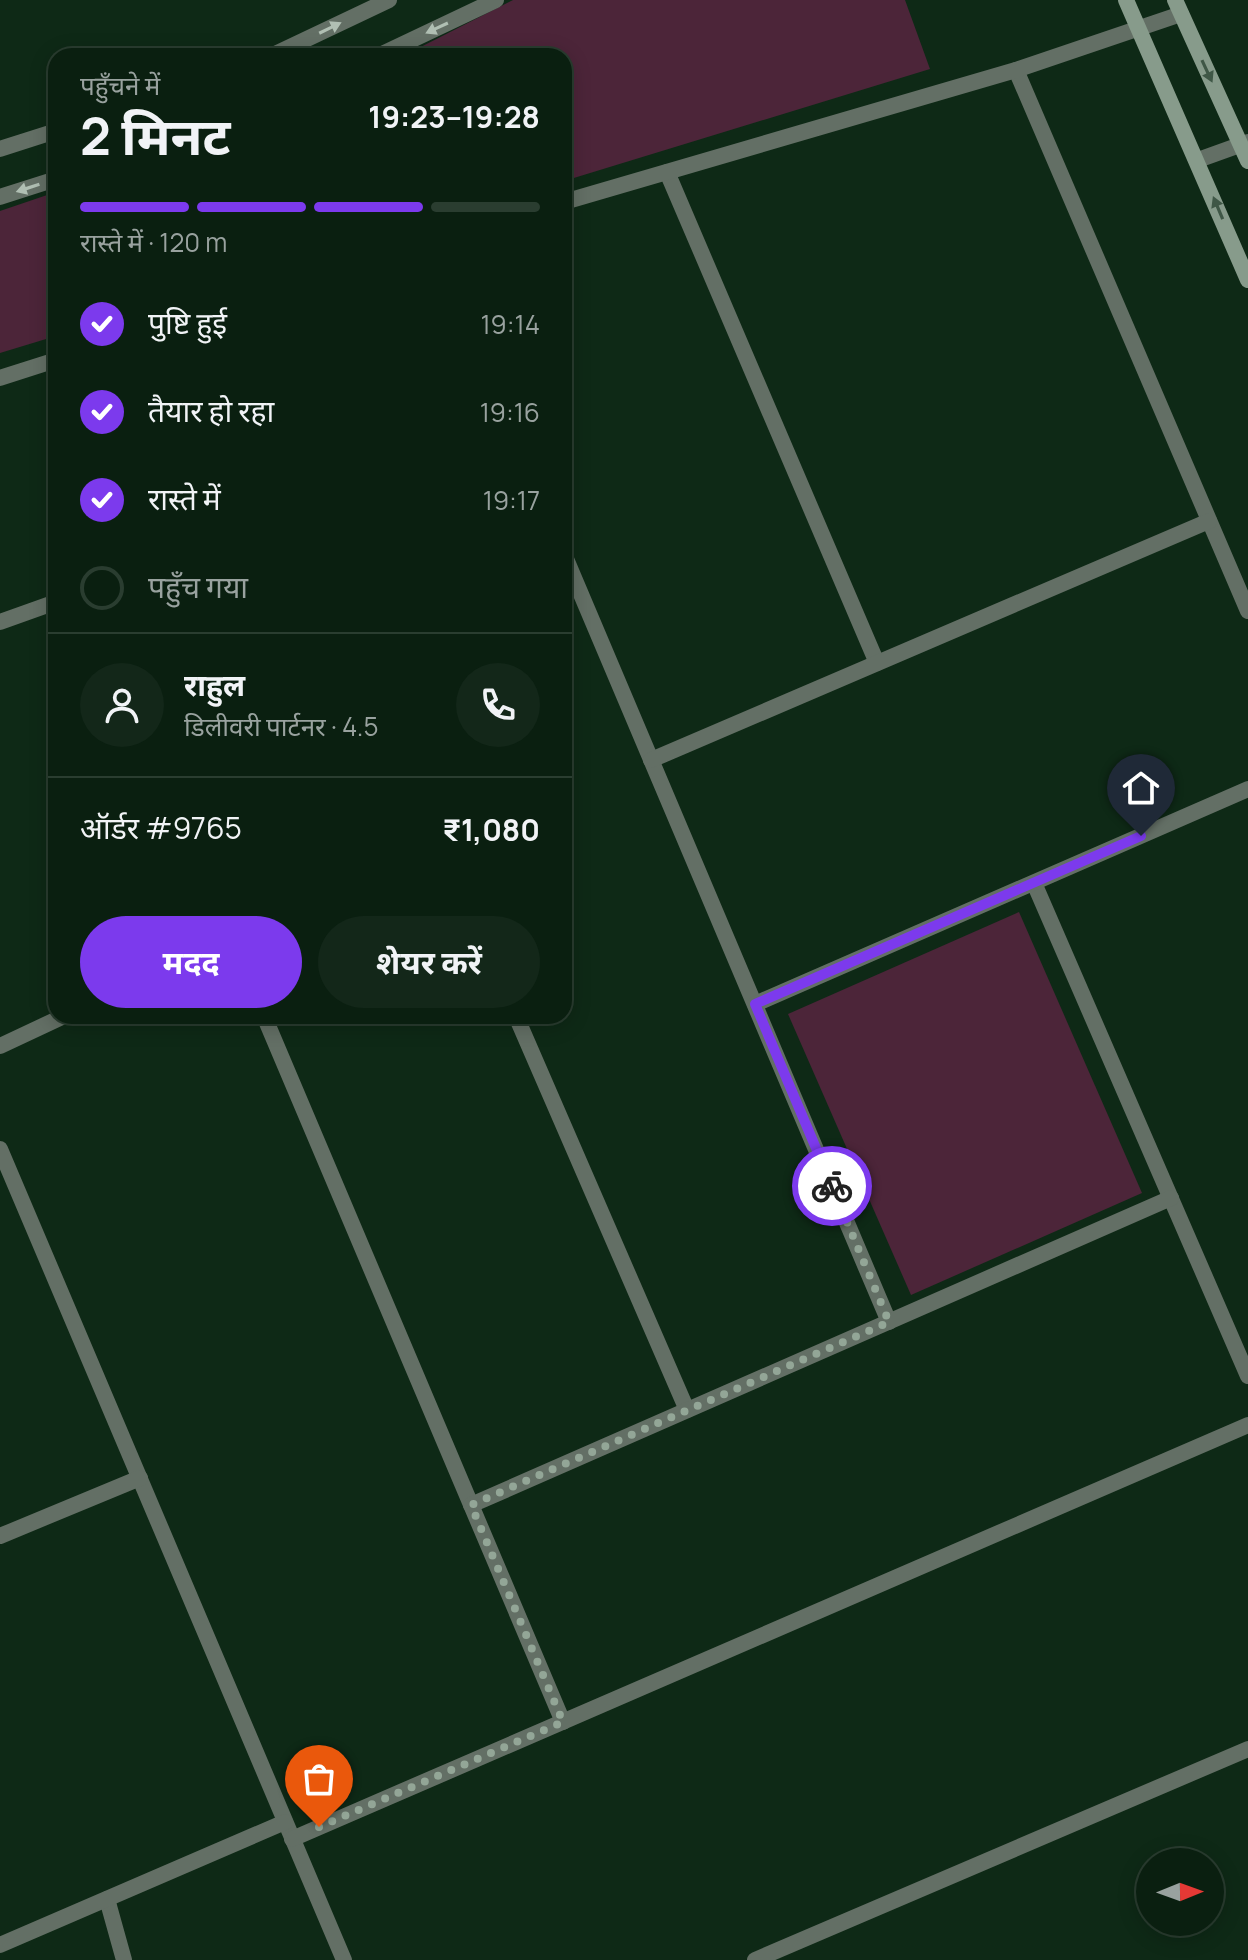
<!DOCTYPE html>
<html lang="hi">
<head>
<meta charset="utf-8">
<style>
  body { margin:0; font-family:Manrope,"Noto Sans Devanagari",sans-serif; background:#132719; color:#f1f3f6; height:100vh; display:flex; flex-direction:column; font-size:30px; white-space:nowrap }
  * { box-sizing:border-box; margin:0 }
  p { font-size:26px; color:#99a29f }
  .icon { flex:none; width:44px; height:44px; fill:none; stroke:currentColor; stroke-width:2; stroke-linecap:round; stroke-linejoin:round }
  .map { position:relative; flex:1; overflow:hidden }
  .sheet { position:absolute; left:48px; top:48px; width:524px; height:976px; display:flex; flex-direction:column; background:#0a1f10; border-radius:24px; box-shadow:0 4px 20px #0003,0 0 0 2px #2a3d30 }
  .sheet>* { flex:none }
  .needle { width:52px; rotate:89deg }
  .fabs { position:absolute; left:1136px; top:1848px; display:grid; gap:16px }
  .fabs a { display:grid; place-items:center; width:88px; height:88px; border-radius:50%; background:#0a1f10; box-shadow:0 4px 20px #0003,0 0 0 2px #2a3d30; font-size:40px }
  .pin { position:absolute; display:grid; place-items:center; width:68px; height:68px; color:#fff; margin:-82px -34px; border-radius:50% 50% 50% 0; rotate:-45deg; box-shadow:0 0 8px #0007 }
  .pin .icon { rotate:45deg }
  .courier { position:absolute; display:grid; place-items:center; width:80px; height:80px; margin:-40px; border:6px solid #7c3aed; border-radius:50%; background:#fff; color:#222; box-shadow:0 2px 10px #0007 }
  .head em { font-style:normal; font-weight:700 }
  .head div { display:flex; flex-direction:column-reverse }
  .head { display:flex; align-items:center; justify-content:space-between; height:136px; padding:0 32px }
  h1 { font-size:52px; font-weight:700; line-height:60px }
  .bar { display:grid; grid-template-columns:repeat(4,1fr); gap:12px 8px; align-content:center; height:96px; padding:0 32px }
  .bar i { height:10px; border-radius:6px; background:#2a3d30 }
  .bar .active { background:#7c3aed }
  .bar p { grid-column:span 4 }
  .line { display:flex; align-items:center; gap:20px; padding:0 32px; border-top:2px solid #2a3d30 }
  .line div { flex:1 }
  .round { display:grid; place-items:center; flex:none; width:84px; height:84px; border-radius:42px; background:#132719 }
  ol { padding:0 32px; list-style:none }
  li { display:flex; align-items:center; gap:24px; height:88px }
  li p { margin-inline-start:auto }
  li .icon { padding:8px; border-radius:50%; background:#7c3aed; color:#fff; stroke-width:4 }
  li:last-child { color:#99a29f }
  li i { width:44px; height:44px; border:4px solid #2a3d30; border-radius:50% }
  .cta { display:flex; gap:16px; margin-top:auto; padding:16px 32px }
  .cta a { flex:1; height:92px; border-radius:48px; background:#7c3aed; color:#fff; font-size:32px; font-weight:700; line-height:92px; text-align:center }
  .cta a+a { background:#132719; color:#f1f3f6 }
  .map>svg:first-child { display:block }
  .green { fill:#4c2539 }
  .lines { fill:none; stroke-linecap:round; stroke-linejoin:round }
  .street { stroke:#636f65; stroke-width:16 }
  .secondary { stroke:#879b8b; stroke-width:16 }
  .oneway { fill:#b0bfb3 }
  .oneway2 { fill:#3f5746 }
  .done { stroke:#93a697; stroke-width:8; stroke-dasharray:0 14.4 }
  .route { stroke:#7c3aed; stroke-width:10 }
</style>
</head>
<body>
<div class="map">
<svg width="1248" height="1960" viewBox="0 0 1248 1960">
  <rect width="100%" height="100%" fill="#0e2916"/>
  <g class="green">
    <polygon points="513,0 905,0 930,69 564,181 564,56 403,56"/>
    <polygon points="56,192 56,336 0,353 0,211"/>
    <polygon points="1019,912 1142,1193 911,1295 788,1014"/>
  </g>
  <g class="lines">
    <g class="street">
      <polyline points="271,56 389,0"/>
      <polyline points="378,56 496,0"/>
      <polyline points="1016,70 1248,611"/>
      <polyline points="0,149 56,131"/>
      <polyline points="1198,160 1248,142"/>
      <polyline points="667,172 877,663"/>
      <polyline points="0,197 56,179"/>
      <polyline points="564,202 1016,70 1181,14"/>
      <polyline points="0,378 56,360"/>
      <polyline points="564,554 889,1322"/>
      <polyline points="0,622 56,602"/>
      <polyline points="651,760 1209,521"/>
      <polyline points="1034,883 1248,1376"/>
      <polyline points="755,1004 1248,789"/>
      <polyline points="264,1016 563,1722"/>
      <polyline points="516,1016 687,1410"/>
      <polyline points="0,1046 64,1016"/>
      <polyline points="0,1149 344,1960"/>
      <polyline points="471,1505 1171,1198"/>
      <polyline points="0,1536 140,1478"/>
      <polyline points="292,1839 1248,1425"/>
      <polyline points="107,1899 124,1960"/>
      <polyline points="0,1945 285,1822"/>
      <polyline points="755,1960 1248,1749"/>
    </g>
    <g class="secondary">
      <polyline points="1126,0 1248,280"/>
      <polyline points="1175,0 1248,161"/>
    </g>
  </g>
  <defs><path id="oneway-solid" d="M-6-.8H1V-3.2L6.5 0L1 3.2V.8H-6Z" transform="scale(2)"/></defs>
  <g class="oneway">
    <use href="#oneway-solid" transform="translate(330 28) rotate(-26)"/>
    <use href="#oneway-solid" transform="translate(437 28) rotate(155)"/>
    <use href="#oneway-solid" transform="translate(28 188) rotate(162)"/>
  </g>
  <g class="oneway2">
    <use href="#oneway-solid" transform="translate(1207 71) rotate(65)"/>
    <use href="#oneway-solid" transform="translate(1218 208) rotate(-113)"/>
  </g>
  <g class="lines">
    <polyline class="done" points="319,1827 563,1722 471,1505 889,1322 832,1186"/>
    <polyline class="route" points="832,1186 755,1004 1141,836"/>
  </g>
</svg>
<div class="fabs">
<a><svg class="needle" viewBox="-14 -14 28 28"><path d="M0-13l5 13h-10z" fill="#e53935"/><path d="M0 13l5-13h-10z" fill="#99a29f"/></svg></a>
</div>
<div class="pin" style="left:319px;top:1827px;background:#ea580c"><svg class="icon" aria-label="bag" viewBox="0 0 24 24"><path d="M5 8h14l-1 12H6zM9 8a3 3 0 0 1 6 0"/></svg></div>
<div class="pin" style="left:1141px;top:836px;background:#1f2937"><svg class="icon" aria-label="home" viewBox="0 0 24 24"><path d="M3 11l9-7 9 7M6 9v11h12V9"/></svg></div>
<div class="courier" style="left:832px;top:1186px"><svg class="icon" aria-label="bike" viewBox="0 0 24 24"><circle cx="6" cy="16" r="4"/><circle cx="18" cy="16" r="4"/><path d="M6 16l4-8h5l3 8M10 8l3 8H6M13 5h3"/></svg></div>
<section class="sheet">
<div class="head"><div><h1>2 मिनट</h1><p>पहुँचने में</p></div><em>19:23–19:28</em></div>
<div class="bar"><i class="active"></i><i class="active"></i><i class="active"></i><i></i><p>रास्ते में · 120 m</p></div>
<ol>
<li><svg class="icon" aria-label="check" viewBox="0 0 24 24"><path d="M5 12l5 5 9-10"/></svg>पुष्टि हुई<p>19:14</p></li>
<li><svg class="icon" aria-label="check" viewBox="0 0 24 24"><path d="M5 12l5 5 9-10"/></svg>तैयार हो रहा<p>19:16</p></li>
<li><svg class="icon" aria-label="check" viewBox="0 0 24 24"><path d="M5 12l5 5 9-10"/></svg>रास्ते में<p>19:17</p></li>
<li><i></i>पहुँच गया</li>
</ol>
<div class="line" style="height:144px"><a class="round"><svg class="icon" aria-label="person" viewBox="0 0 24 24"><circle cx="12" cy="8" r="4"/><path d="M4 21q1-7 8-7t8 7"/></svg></a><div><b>राहुल</b><p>डिलीवरी पार्टनर · 4.5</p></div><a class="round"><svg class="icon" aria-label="phone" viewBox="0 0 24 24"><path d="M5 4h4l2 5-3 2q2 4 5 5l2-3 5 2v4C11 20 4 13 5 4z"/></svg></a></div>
<div class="line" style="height:104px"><div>ऑर्डर #9765</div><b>₹1,080</b></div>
<div class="cta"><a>मदद</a><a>शेयर करें</a></div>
</section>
</div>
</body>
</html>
